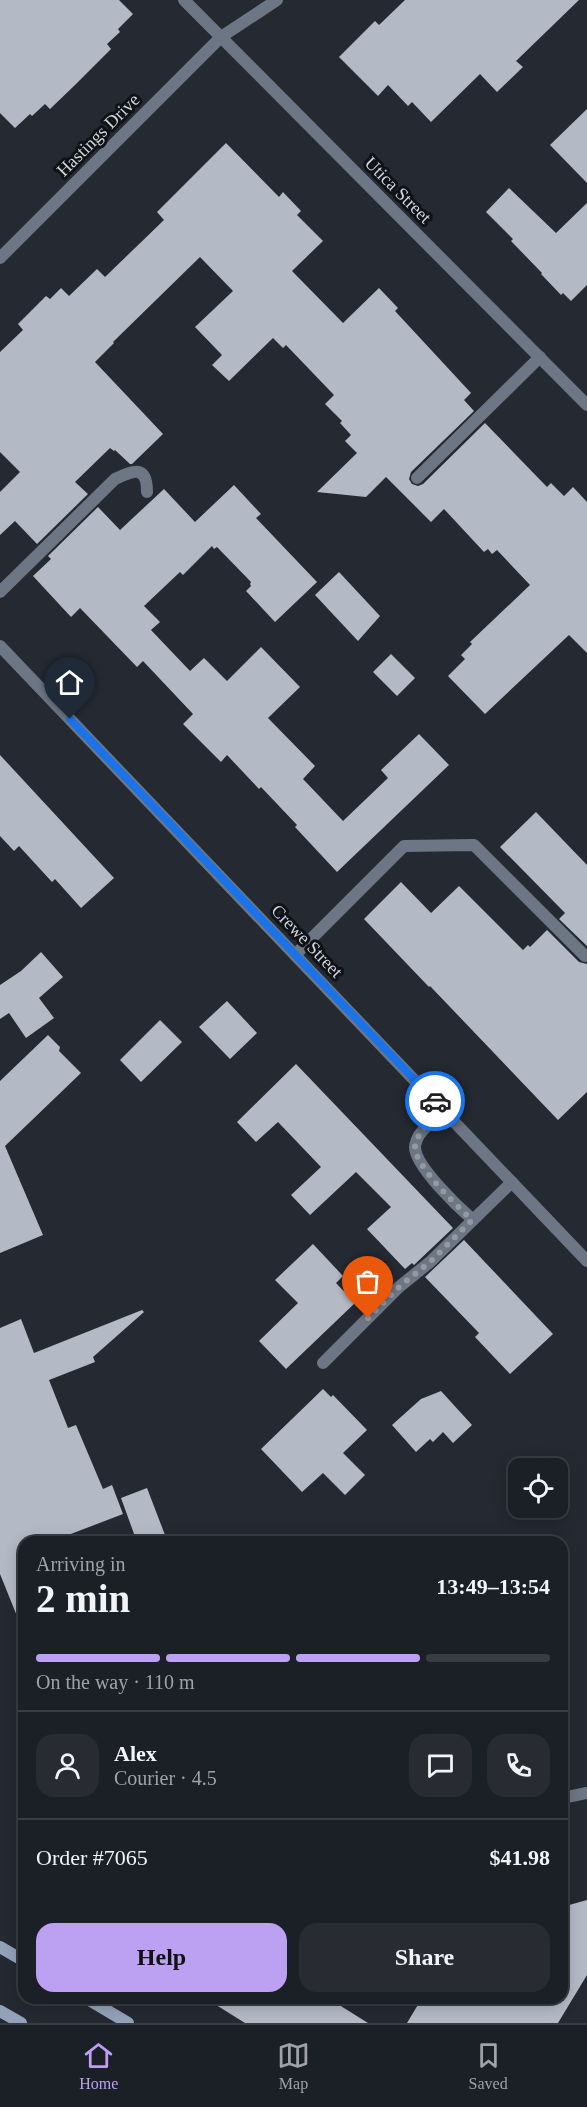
<!DOCTYPE html>
<html lang="en">
<head>
<meta charset="utf-8">
<style>
  body { margin:0; font-family:"Times New Roman",serif; background:#282c32; color:#f1f3f6; height:100vh; display:flex; flex-direction:column; font-size:22px; white-space:nowrap }
  * { box-sizing:border-box; margin:0 }
  p { font-size:20px; color:#a0a2a7 }
  .icon { flex:none; width:33px; height:33px; fill:none; stroke:currentColor; stroke-width:2; stroke-linecap:round; stroke-linejoin:round }
  .map { position:relative; flex:1; overflow:hidden }
  .drawer { position:absolute; left:18px; top:1536px; width:550px; height:468px; display:flex; flex-direction:column; background:#1b1f26; border-radius:18px; box-shadow:0 3px 15px #0003,0 0 0 2px #393d43 }
  .drawer>* { flex:none }
  .controls { position:absolute; left:508px; top:1458px; display:grid; gap:12px }
  .controls a { display:grid; place-items:center; width:60px; height:60px; border-radius:12px; background:#1b1f26; box-shadow:0 3px 15px #0003,0 0 0 2px #393d43; font-size:30px }
  .pin { position:absolute; display:grid; place-items:center; width:51px; height:51px; color:#fff; margin:-62px -26px; border-radius:50% 50% 50% 0; rotate:-45deg; box-shadow:0 0 6px #0007 }
  .pin .icon { rotate:45deg }
  .courier { position:absolute; display:grid; place-items:center; width:60px; height:60px; margin:-30px; border:4px solid #1a73e8; border-radius:50%; background:#fff; color:#222; box-shadow:0 2px 8px #0007 }
  .overview em { font-style:normal; font-weight:600 }
  .overview div { display:flex; flex-direction:column-reverse }
  .overview { display:flex; align-items:center; justify-content:space-between; height:102px; padding:0 18px }
  h1 { font-size:39px; font-weight:600; line-height:45px }
  .bar { display:grid; grid-template-columns:repeat(4,1fr); gap:9px 6px; align-content:center; height:72px; padding:0 18px }
  .bar i { height:8px; border-radius:4px; background:#393d43 }
  .bar .selected { background:#bca0f2 }
  .bar p { grid-column:span 4 }
  .line { display:flex; align-items:center; gap:15px; padding:0 18px; border-top:2px solid #393d43 }
  .line div { flex:1 }
  .round { display:grid; place-items:center; flex:none; width:63px; height:63px; border-radius:18px; background:#282c32 }
  .cta { display:flex; gap:12px; margin-top:auto; padding:12px 18px }
  .cta a { flex:1; height:69px; border-radius:18px; background:#bca0f2; color:#111; font-size:24px; font-weight:600; line-height:69px; text-align:center }
  .cta a+a { background:#282c32; color:#f1f3f6 }
  .menu { display:flex; justify-content:space-around; align-items:center; height:84px; border-top:2px solid #393d43; background:#1b1f26; font-size:16px; color:#a0a2a7 }
  .menu a { display:grid; justify-items:center; gap:3px }
  .menu .selected { color:#bca0f2 }
  .map>svg:first-child { display:block }
  .building { fill:#b3bac6 }
  .lines { fill:none; stroke-linecap:round; stroke-linejoin:round }
  .service { stroke:#6d7684; stroke-width:12 }
  .minor { stroke:#6d7684; stroke-width:12 }
  .secondary { stroke:#94a2b9; stroke-width:12 }
  .done { stroke:#9599a0; stroke-width:6; stroke-dasharray:0 10.8 }
  .route { stroke:#1a73e8; stroke-width:8 }
  .labels { text-anchor:middle; stroke-width:6; stroke-linejoin:round; paint-order:stroke }
  .street-label { font-size:18px; fill:#d2d5db; stroke:#0f1216 }
</style>
</head>
<body>
<div class="map">
<svg width="587" height="2023" viewBox="0 0 587 2023">
  <rect width="100%" height="100%" fill="#242932"/>
  <g class="building">
    <polygon points="0,0 119,0 133,14 118,29 120,32 107,44 111,49 75,85 50,109 45,104 32,116 30,114 15,128 0,113"/>
    <polygon points="405,0 579,0 516,61 523,67 497,92 480,74 431,122 412,102 408,106 388,85 378,96 339,57 375,21 379,25"/>
    <polygon points="587,109 587,183 550,145"/>
    <polygon points="226,143 279,197 283,192 301,211 297,215 323,241 292,271 343,323 379,288 398,308 395,311 471,393 464,400 474,411 411,472 409,479 412,484 418,486 423,484 485,423 547,487 551,483 564,496 573,487 587,502 587,653 569,635 485,714 448,676 465,659 461,655 472,644 470,642 530,585 497,550 492,554 488,549 484,552 444,509 431,522 386,477 366,497 317,492 357,453 345,441 351,435 340,423 342,421 325,404 334,395 286,345 283,348 273,338 229,381 212,365 222,355 195,327 233,291 200,257 113,342 114,343 95,362 163,434 132,464 130,464 115,450 114,451 110,448 75,482 88,494 37,544 15,521 0,535 0,492 20,472 0,452 0,352 23,330 18,324 46,296 50,299 61,288 69,296 97,269 105,277 164,220 157,212"/>
    <polygon points="509,188 556,233 587,203 587,285 571,301 563,293 561,295 541,274 542,273 511,241 513,239 486,212"/>
    <polygon points="234,485 261,514 256,518 317,582 275,622 246,591 251,586 250,584 251,582 217,547 214,549 212,546 183,575 180,572 144,606 160,622 151,630 190,671 204,658 227,681 261,647 300,687 268,718 315,766 303,779 343,821 388,778 381,770 419,734 449,765 337,872 295,827 297,825 261,787 259,789 227,755 221,762 183,724 193,714 143,661 137,667 80,608 71,617 33,576 51,559 48,556 98,507 120,530 164,489 195,522"/>
    <polygon points="339,572 380,616 358,641 315,595"/>
    <polygon points="391,654 415,678 397,696 373,672"/>
    <polygon points="0,755 114,878 81,908 55,879 52,882 19,846 14,851 0,836"/>
    <polygon points="536,812 587,865 587,946 559,919 565,913 500,847"/>
    <polygon points="401,882 431,913 459,886 523,950 528,945 530,947 547,930 579,962 587,964 587,1092 558,1120 430,986 429,987 364,919"/>
    <polygon points="41,952 63,977 39,998 54,1018 26,1038 9,1013 0,1019 0,985 21,971"/>
    <polygon points="227,1001 257,1033 230,1059 199,1027"/>
    <polygon points="160,1020 182,1042 141,1082 120,1060"/>
    <polygon points="48,1035 60,1047 59,1051 81,1073 5,1146 43,1235 0,1253 0,1081"/>
    <polygon points="296,1064 453,1228 414,1265 412,1263 405,1269 367,1229 391,1207 356,1172 310,1215 291,1195 321,1167 278,1122 256,1142 237,1122"/>
    <polygon points="464,1240 553,1334 510,1374 475,1337 479,1333 425,1277"/>
    <polygon points="313,1244 343,1276 336,1283 355,1303 286,1369 259,1341 298,1303 275,1280"/>
    <polygon points="142,1310 144,1312 93,1357 95,1362 49,1380 68,1428 76,1425 103,1489 112,1485 123,1514 50,1542 24,1542 23,1631 0,1574 0,1328 21,1319 34,1353"/>
    <polygon points="323,1389 331,1397 333,1395 367,1430 343,1453 365,1475 345,1495 323,1473 302,1492 261,1449"/>
    <polygon points="441,1391 472,1425 453,1443 443,1432 433,1442 430,1439 416,1452 392,1425 421,1399"/>
    <polygon points="147,1488 165,1535 147,1542 137,1542 121,1498"/>
    <polygon points="587,1900 587,1975 558,2023 407,2023 422,1998 562,1998 562,1907"/>
    <polygon points="205,1998 328,1998 368,2023 245,2023"/>
  </g>
  <g class="lines">
    <g class="service">
      <polyline points="417,478 540,357"/>
      <path d="M 0,592 L 115,479 C 134,470 147,465 147,492"/>
      <polyline points="295,955 404,846 474,845 585,956"/>
      <path d="M 445,1112 C 437,1118 426,1125 420,1134 C 418,1136 415,1144 415,1147 C 415,1166 458,1207 473,1220"/>
      <polyline points="323,1363 399,1287 430,1262 512,1182"/>
    </g>
    <g class="minor">
      <polyline points="184,0 587,405"/>
      <polyline points="0,258 221,37 277,0"/>
      <polyline points="0,646 587,1261"/>
      <polyline points="562,1798 587,1793"/>
    </g>
    <g class="secondary">
      <polyline points="0,1947 24,1961"/>
      <polyline points="86,1998 128,2023"/>
      <polyline points="0,2011 21,2023"/>
    </g>
  </g>
  <g class="lines">
    <path class="done" d="M 368,1318 L 399,1287 L 430,1262 L 472,1220 C 458,1207 415,1166 415,1147 C 415,1144 418,1136 420,1134 C 425,1125 437,1118 445,1112 L 435,1101"/>
    <polyline class="route" points="70,719 435,1101"/>
  </g>
  <g class="labels">
    <g class="street-label">
      <text transform="translate(98 135) rotate(-45)" y="6">Hastings Drive</text>
      <text transform="translate(398 190) rotate(45)" y="6">Utica Street</text>
      <text transform="translate(307 941) rotate(46)" y="6">Crewe Street</text>
    </g>
  </g>
</svg>
<div class="controls">
<a><svg class="icon" aria-label="locate" viewBox="0 0 24 24"><circle cx="12" cy="12" r="6"/><path d="M12 2v4M12 18v4M2 12h4M18 12h4"/></svg></a>
</div>
<div class="pin" style="left:368px;top:1318px;background:#ea580c"><svg class="icon" aria-label="bag" viewBox="0 0 24 24"><path d="M5 8h14l-1 12H6zM9 8a3 3 0 0 1 6 0"/></svg></div>
<div class="pin" style="left:70px;top:719px;background:#1f2937"><svg class="icon" aria-label="home" viewBox="0 0 24 24"><path d="M3 11l9-7 9 7M6 9v11h12V9"/></svg></div>
<div class="courier" style="left:435px;top:1101px"><svg class="icon" aria-label="car" viewBox="0 0 24 24"><path d="M5 17H2v-5l4-1 3-4h7l3 4 3 1v5h-3M9 17h6M6 11h13"/><circle cx="7" cy="17" r="2"/><circle cx="17" cy="17" r="2"/></svg></div>
<section class="drawer">
<div class="overview"><div><h1>2 min</h1><p>Arriving in</p></div><em>13:49–13:54</em></div>
<div class="bar"><i class="selected"></i><i class="selected"></i><i class="selected"></i><i></i><p>On the way · 110 m</p></div>
<div class="line" style="height:108px"><a class="round"><svg class="icon" aria-label="person" viewBox="0 0 24 24"><circle cx="12" cy="8" r="4"/><path d="M4 21q1-7 8-7t8 7"/></svg></a><div><b>Alex</b><p>Courier · 4.5</p></div><a class="round"><svg class="icon" aria-label="chat" viewBox="0 0 24 24"><path d="M4 5h16v11H9l-5 4z"/></svg></a><a class="round"><svg class="icon" aria-label="phone" viewBox="0 0 24 24"><path d="M5 4h4l2 5-3 2q2 4 5 5l2-3 5 2v4C11 20 4 13 5 4z"/></svg></a></div>
<div class="line" style="height:78px"><div>Order #7065</div><b>$41.98</b></div>
<div class="cta"><a>Help</a><a>Share</a></div>
</section>
</div>
<nav class="menu">
<a class="selected"><svg class="icon" aria-label="home" viewBox="0 0 24 24"><path d="M3 11l9-7 9 7M6 9v11h12V9"/></svg>Home</a>
<a><svg class="icon" aria-label="map" viewBox="0 0 24 24"><path d="M3 6l6-2 6 2 6-2v14l-6 2-6-2-6 2zM9 4v14M15 6v14"/></svg>Map</a>
<a><svg class="icon" aria-label="saved" viewBox="0 0 24 24"><path d="M7 4h10v16l-5-4-5 4z"/></svg>Saved</a>
</nav>
</body>
</html>
